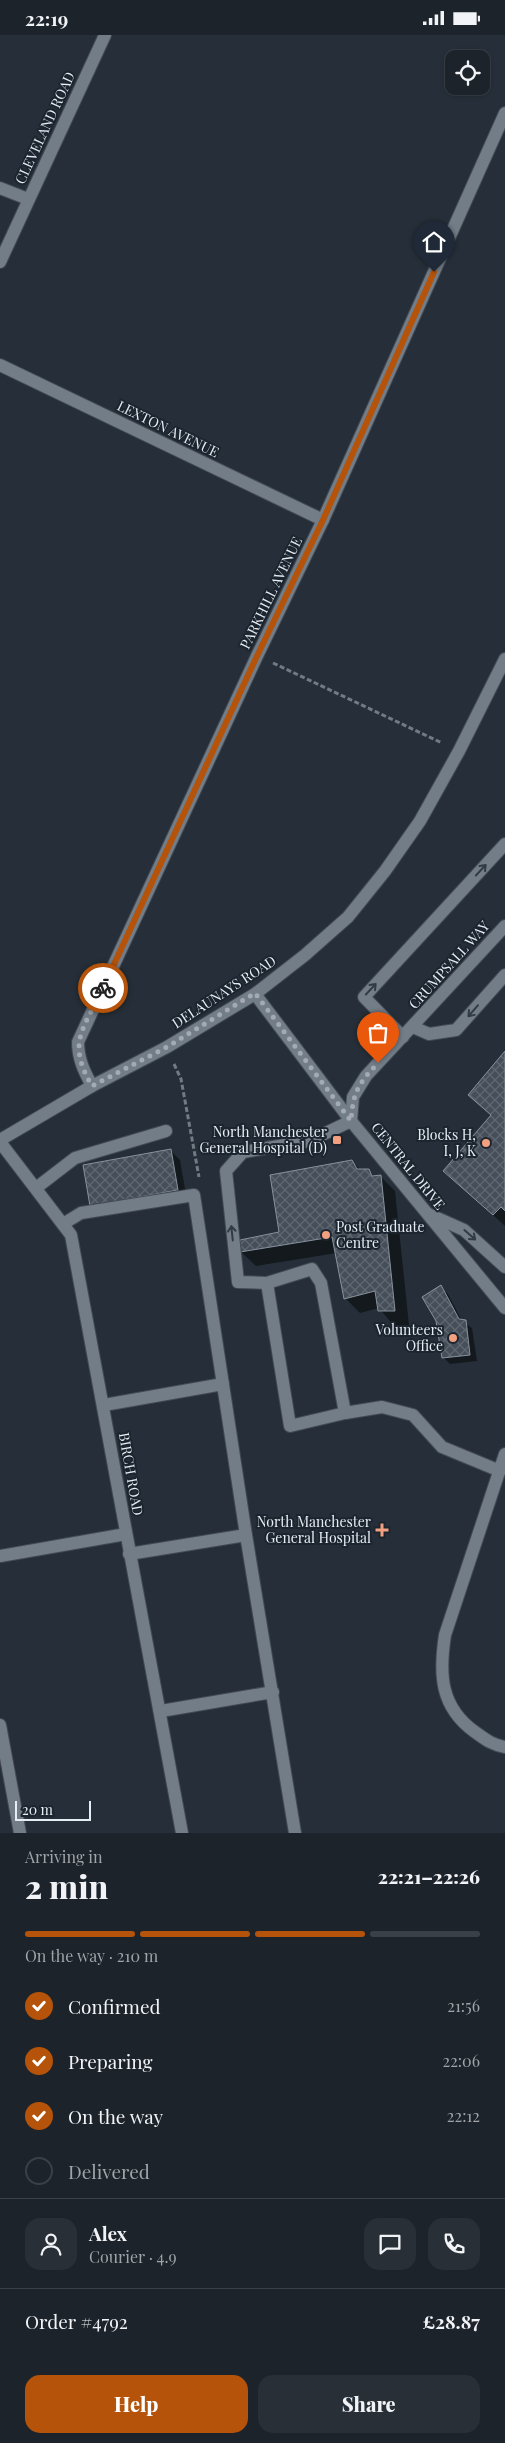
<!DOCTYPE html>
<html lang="en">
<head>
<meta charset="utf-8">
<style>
  body { margin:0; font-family:"Playfair Display",serif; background:#292f37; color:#f1f3f6; height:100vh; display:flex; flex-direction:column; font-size:19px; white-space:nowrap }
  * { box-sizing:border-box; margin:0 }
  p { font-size:16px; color:#a0a4a9 }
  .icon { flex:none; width:28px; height:28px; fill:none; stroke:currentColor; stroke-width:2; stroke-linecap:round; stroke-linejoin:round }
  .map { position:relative; height:1798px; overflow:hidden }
  .side { display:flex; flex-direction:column; background:#1c232b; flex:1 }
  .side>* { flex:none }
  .controls { position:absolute; left:445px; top:15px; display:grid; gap:10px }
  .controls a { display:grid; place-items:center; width:45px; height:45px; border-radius:10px; background:#1c232b; box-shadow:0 1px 4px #0004,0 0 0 1px #3a4047; font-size:25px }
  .scale { position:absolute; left:15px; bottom:12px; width:76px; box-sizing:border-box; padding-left:5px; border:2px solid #e7edf4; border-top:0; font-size:14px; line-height:18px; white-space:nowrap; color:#e7edf4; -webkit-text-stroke:4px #1c252f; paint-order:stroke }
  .pin { position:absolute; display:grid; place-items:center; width:42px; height:42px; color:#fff; margin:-51px -21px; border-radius:50% 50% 50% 0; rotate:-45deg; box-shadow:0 0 5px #0007 }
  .pin .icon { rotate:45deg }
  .courier { position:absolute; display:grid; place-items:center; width:50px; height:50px; margin:-25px; border:4px solid #b45309; border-radius:50%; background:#fff; color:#222; box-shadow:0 1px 6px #0007 }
  .summary em { font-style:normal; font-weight:800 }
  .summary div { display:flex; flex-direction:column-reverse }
  .summary { display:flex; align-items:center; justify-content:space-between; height:85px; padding:0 25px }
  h1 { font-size:32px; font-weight:800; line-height:38px }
  .bar { display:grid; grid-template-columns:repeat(4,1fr); gap:8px 5px; align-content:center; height:60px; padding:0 25px }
  .bar i { height:6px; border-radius:4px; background:#3a4047 }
  .bar .on { background:#b45309 }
  .bar p { grid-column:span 4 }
  .line { display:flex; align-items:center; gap:12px; padding:0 25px; border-top:1px solid #3a4047 }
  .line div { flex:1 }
  .round { display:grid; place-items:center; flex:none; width:52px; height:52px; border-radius:15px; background:#292f37 }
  ol { padding:0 25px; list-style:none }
  li { display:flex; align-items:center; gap:15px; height:55px }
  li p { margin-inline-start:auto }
  li .icon { padding:5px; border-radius:50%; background:#b45309; color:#fff; stroke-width:4 }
  li:last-child { color:#a0a4a9 }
  li i { width:28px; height:28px; border:2px solid #3a4047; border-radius:50% }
  .button { display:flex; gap:10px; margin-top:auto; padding:10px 25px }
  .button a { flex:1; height:58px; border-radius:15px; background:#b45309; color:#fff; font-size:20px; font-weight:800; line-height:58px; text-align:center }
  .button a+a { background:#292f37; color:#f1f3f6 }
  .status { display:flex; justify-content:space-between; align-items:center; height:35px; padding:0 25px; background:#1c232b; direction:ltr }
  .status svg { height:14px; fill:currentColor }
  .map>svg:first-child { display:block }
  .shadow { fill:#0007 }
  .building { fill:url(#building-cross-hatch); stroke:#87929e }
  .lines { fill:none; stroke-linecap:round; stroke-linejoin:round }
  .service-casing { stroke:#434a53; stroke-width:14 }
  .minor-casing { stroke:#434a53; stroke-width:14 }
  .tertiary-casing { stroke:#434a53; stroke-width:14 }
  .path { stroke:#727a83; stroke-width:3; stroke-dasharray:5 2.5; stroke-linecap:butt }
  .service { stroke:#727d88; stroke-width:12 }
  .minor { stroke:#727d88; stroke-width:12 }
  .tertiary { stroke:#727d88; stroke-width:12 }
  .oneway { stroke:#323b45 }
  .done { stroke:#a3aab3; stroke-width:5; stroke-dasharray:0 9 }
  .route { stroke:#b45309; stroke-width:6 }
  .poi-dot { fill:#f2a080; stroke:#1c252f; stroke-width:2 }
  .labels { text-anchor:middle; stroke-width:4; stroke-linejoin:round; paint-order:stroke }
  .street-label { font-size:14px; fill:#e7edf4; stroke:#1c252f }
  .poi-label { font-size:14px; fill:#e7edf4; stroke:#1c252f; text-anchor:end }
</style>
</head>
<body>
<div class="status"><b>22:19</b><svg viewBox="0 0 49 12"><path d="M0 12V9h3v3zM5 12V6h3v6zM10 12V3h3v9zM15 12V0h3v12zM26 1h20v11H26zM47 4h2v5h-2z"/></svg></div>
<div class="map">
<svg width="505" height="1798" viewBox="0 0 505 1798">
  <defs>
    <pattern id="building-cross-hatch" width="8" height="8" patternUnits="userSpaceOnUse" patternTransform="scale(1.25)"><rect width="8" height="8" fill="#454e59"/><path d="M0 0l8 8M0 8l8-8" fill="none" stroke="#606871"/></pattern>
  </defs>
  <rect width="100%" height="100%" fill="#262f39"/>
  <g class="shadow">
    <polygon points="505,1018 505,1191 445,1136 492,1081 470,1060"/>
    <polygon points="170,1115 180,1125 187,1165 101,1180"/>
    <polygon points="352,1127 361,1135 368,1135 375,1142 381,1142 395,1156 409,1290 393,1290 379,1273 360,1278 345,1263 337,1218 256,1231 241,1217 280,1198"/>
    <polygon points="441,1252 448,1259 462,1286 472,1293 477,1326 450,1329 443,1322"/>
  </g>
  <g class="building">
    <polygon points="505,1016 505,1176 501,1172 493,1180 443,1136 491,1080 468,1060"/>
    <polygon points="171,1114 178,1155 90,1171 83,1130"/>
    <polygon points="352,1125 357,1134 369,1134 372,1141 381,1140 395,1276 378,1276 375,1256 344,1264 332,1202 240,1217 240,1205 279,1197 270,1140"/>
    <polygon points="441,1250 459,1284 466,1285 470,1320 442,1323 436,1286 422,1262"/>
  </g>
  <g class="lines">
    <defs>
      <g id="service">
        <polyline points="413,992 429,999 456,995 505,940"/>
        <polyline points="403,1002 364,962 505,809"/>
        <polyline points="351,1086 309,1106 243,1117 226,1136 238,1247 267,1248 312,1234 321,1248 345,1378 382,1372 413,1380 442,1412 500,1436"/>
        <polyline points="36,1153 75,1123 166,1096"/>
        <polyline points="428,1179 464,1195 505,1232"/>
        <polyline points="63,1189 81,1178 194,1160 246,1500 295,1798"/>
        <polyline points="267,1248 290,1391 345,1378"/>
        <polyline points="104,1370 223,1349"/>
        <path d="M 505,1419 L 445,1600 C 439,1639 440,1672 475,1697 C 485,1704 492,1710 505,1712"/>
        <polyline points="129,1519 246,1500"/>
        <polyline points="161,1676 273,1657"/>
      </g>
      <g id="minor">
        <polyline points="0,153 28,164"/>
        <polyline points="0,227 105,0"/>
        <polyline points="0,330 323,485"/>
        <polyline points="255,959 351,1086 505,1273"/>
        <path d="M 92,1051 C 84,1036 78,1024 78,1007 L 257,621 L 323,485 L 505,78"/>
        <polyline points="351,1086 353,1062 366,1041 505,891"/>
        <polyline points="0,1107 71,1200 182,1798"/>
        <polyline points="0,1521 126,1499"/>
        <polyline points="0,1690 20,1798"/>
      </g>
      <polyline id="tertiary" points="0,1105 92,1051 167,1012 255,959 305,920 348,882 385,836 420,786 459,716 505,624"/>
    </defs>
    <use href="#service" class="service-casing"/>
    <use href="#minor" class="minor-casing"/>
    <use href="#tertiary" class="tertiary-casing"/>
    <g class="path">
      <polyline points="273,628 442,708"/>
      <polyline points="174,1029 181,1044 199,1142"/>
    </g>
    <use href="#service" class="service"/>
    <use href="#minor" class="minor"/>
    <use href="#tertiary" class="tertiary"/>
  </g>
  <defs><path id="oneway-shaft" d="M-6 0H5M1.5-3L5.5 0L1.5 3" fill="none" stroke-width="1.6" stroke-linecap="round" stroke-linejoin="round" transform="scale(1.25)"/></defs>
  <g class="oneway">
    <use href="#oneway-shaft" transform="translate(481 835) rotate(-47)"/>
    <use href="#oneway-shaft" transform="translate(371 954) rotate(-47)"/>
    <use href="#oneway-shaft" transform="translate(473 976) rotate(131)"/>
    <use href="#oneway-shaft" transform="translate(232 1198) rotate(-96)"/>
    <use href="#oneway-shaft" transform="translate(470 1200) rotate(41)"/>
  </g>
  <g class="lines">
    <path class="done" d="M 103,953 C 84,994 66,1007 92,1051 L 167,1012 L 255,958 L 351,1086 C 353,1057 358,1049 378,1028"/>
    <polyline class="route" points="103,953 257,621 323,485 434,237"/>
  </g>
  <g class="poi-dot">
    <rect x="332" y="1100" width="10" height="10" rx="2.5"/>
    <circle cx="486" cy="1108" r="5"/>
    <circle cx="326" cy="1200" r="5"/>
    <circle cx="453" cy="1303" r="5"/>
    <path d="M379.5 1487.5h5v5h5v5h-5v5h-5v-5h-5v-5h5z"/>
  </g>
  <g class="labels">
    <g class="street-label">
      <text transform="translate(45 93) rotate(-65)" y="5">CLEVELAND ROAD</text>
      <text transform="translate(168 394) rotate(26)" y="5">LEXTON AVENUE</text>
      <text transform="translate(271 558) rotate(-64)" y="5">PARKHILL AVENUE</text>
      <text transform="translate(449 930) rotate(-48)" y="5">CRUMPSALL WAY</text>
      <text transform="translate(224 957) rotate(-33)" y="5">DELAUNAYS ROAD</text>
      <text transform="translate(408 1131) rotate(51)" y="5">CENTRAL DRIVE</text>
      <text transform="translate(131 1439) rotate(80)" y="5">BIRCH ROAD</text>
    </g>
    <g class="poi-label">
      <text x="327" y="1102">North Manchester<tspan x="327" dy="16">General Hospital (D)</tspan></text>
      <text x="476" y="1105">Blocks H,<tspan x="476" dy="16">I, J, K</tspan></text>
      <text x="336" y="1197" text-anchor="start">Post Graduate<tspan x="336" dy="16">Centre</tspan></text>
      <text x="443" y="1300">Volunteers<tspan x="443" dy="16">Office</tspan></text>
      <text x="371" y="1492">North Manchester<tspan x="371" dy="16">General Hospital</tspan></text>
    </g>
  </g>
</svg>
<div class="controls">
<a><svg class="icon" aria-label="locate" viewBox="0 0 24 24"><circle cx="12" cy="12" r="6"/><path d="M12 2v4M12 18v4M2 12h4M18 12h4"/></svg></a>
</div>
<div class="scale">20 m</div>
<div class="pin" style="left:378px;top:1028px;background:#ea580c"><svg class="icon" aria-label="bag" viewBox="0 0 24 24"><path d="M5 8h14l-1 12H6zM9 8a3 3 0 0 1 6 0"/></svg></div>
<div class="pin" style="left:434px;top:237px;background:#1f2937"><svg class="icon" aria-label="home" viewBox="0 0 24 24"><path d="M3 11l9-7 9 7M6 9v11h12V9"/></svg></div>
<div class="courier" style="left:103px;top:953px"><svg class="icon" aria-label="bike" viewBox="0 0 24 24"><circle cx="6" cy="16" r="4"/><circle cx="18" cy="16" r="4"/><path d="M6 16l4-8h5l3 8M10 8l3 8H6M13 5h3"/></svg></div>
</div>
<section class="side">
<div class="summary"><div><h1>2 min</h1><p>Arriving in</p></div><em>22:21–22:26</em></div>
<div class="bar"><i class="on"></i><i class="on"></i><i class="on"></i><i></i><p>On the way · 210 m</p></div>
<ol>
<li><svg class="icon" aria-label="check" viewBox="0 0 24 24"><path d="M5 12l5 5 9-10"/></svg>Confirmed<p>21:56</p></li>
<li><svg class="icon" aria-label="check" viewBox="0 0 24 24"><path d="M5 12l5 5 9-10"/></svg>Preparing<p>22:06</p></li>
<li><svg class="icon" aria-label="check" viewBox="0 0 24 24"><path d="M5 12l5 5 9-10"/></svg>On the way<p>22:12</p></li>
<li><i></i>Delivered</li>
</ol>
<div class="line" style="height:90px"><a class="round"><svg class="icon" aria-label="person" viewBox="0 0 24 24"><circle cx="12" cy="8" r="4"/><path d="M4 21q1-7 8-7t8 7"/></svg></a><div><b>Alex</b><p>Courier · 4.9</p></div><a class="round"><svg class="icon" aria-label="chat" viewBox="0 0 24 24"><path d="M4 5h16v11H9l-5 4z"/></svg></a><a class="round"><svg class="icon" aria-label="phone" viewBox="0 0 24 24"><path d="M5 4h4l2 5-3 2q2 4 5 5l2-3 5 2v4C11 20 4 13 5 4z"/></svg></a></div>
<div class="line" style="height:65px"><div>Order #4792</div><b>£28.87</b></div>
<div class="button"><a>Help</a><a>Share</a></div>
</section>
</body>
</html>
